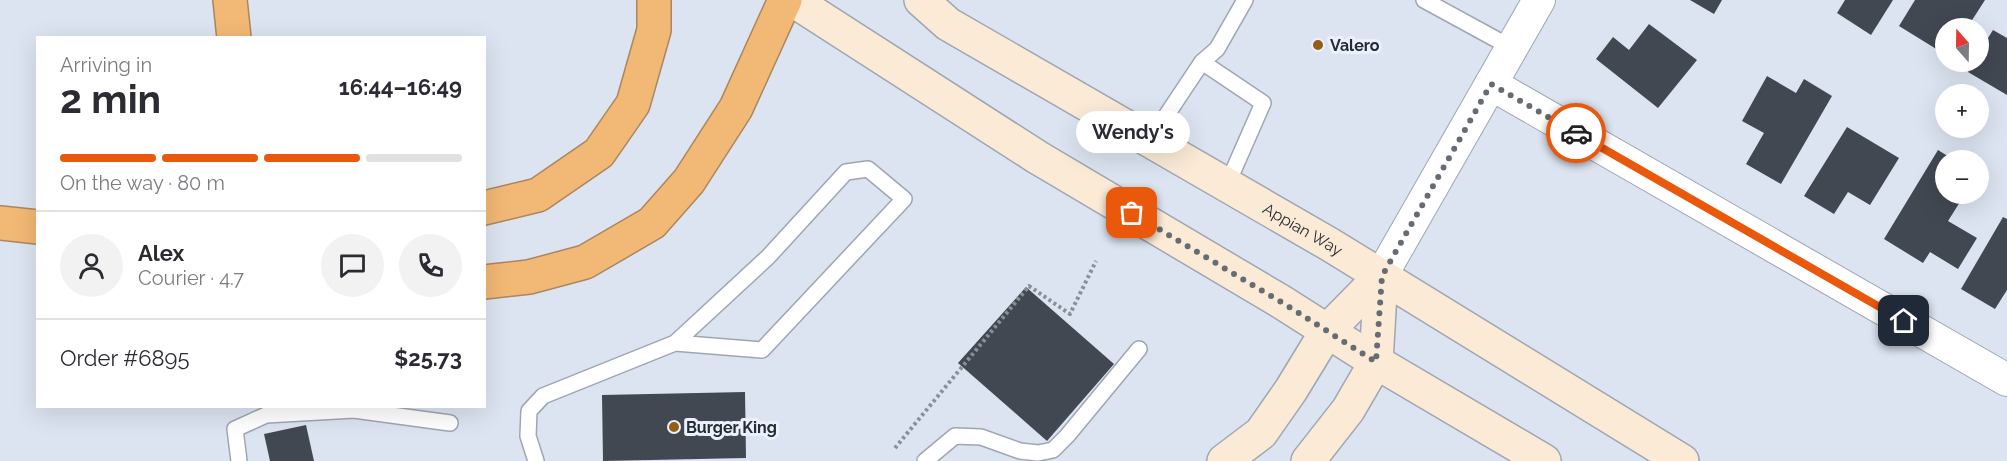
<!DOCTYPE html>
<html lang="en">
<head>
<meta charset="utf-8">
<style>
  body { margin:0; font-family:Raleway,sans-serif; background:#f2f2f3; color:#2b2b33; height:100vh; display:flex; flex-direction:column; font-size:22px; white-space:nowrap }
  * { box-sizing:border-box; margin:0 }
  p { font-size:20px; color:#7c7c81 }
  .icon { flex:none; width:33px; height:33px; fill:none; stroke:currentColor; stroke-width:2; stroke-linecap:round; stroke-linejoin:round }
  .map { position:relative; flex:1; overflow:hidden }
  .drawer { position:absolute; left:36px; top:36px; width:450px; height:372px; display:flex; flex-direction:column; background:#fff; border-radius:0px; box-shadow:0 6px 24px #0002 }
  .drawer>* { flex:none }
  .needle { width:39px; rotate:340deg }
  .buttons { position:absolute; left:1935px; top:18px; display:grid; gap:12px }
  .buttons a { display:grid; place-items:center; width:54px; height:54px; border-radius:50%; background:#fff; box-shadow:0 6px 24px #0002; font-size:30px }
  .pin { position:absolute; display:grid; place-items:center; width:51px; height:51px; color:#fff; margin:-26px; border-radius:12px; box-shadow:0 3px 9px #0006 }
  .courier { position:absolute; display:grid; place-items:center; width:60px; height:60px; margin:-30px; border:4px solid #ea580c; border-radius:50%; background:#fff; color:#222; box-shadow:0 2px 8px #0007 }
  .bubble { position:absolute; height:42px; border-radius:21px; background:#fff; box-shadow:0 6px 24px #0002; font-size:20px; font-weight:700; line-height:42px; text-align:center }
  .overview em { font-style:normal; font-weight:700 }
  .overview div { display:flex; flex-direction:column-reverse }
  .overview { display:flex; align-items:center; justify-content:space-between; height:102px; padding:0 24px }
  h1 { font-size:39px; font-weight:700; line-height:45px }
  .bar { display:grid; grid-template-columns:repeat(4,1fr); gap:9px 6px; align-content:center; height:72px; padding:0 24px }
  .bar i { height:8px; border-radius:4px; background:#e1e1e2 }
  .bar .selected { background:#ea580c }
  .bar p { grid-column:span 4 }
  .line { display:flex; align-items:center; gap:15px; padding:0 24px; border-top:2px solid #e1e1e2 }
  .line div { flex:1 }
  .round { display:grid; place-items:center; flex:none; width:63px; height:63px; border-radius:32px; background:#f2f2f3 }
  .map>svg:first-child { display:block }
  .building { fill:#424852 }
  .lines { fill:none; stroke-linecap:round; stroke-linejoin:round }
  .service-casing { stroke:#9fa6b2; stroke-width:18 }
  .minor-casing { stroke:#9fa6b2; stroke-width:34 }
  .secondary-casing { stroke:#9fa6b2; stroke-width:36 }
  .motorway-casing { stroke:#ab875d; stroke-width:36 }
  .path { stroke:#898f98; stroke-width:4; stroke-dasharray:3 3; stroke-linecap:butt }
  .service { stroke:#fff; stroke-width:15 }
  .minor { stroke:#fff; stroke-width:32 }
  .secondary { stroke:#fbead6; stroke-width:33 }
  .motorway { stroke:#f2b875; stroke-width:33 }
  .done { stroke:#676c74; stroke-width:6; stroke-dasharray:0 10.8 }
  .route { stroke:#ea580c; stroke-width:8 }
  .poi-dot { fill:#935f13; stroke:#e9f1fe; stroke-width:2 }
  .labels { text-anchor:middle; stroke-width:6; stroke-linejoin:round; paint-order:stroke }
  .poi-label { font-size:16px; font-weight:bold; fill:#282b30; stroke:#e9f1fe; text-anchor:start }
  .street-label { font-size:16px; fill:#282b30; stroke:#e9f1fe }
</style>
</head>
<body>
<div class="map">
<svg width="2007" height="461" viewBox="0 0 2007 461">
  <rect width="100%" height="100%" fill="#dce4f1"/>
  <g class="building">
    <polygon points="1690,0 1722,0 1714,14"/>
    <polygon points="1845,0 1893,0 1871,35 1837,13"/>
    <polygon points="1915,0 1985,0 1967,28 1946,28 1946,55 1899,26"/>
    <polygon points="1649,24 1697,60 1658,108 1596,59 1613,37 1629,50"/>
    <polygon points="1993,30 2007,38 2007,95 1968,72 1974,62 1978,62 1978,54"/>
    <polygon points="1767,76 1796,93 1804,79 1832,96 1781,184 1746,164 1764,133 1742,121"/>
    <polygon points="1847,127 1899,158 1870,205 1848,192 1834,214 1804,196"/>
    <polygon points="1938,150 1954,160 1946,160 1946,194 1965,194 1948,221 1977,238 1958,269 1930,252 1923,263 1884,239"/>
    <polygon points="2003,217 2007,219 2007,290 1995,309 1961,289"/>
    <polygon points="1026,287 1114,364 1047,441 958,363"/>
    <polygon points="745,392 746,458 603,461 602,395"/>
    <polygon points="306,425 314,461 270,461 264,434"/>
  </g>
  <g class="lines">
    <defs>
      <g id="service">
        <polyline points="1424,0 1512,48"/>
        <polyline points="1202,62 1263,103 1227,185"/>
        <polyline points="1150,140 1202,62 1217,49 1245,0"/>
        <polyline points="239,461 235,429 266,415 354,410 450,423"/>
        <polyline points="536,461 528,436 529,411 543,396 675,343 768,257 846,172 868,169 904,199 762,350 675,343"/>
        <polyline points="925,461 955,436 981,437 1020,451 1038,453 1053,450 1067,436 1139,349"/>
      </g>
      <g id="minor">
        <polyline points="1491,84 2007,380"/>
        <polyline points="1381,276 1539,0"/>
      </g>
      <g id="secondary">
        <polyline points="793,0 1037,157 1280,301 1376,362 1544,461"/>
        <path id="s1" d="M 921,0 L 948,24 L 1329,244 L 1682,461"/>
        <polyline points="1224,461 1261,433 1291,390 1327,331 1381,276"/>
        <polyline points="1308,461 1348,410 1376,362 1381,276"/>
      </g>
      <g id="motorway">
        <polyline points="230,0 234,38"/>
        <polyline points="484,208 538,195 599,153 633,104 654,30 654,0"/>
        <polyline points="0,223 38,227"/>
        <polyline points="484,282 529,277 585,262 652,223 689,181 736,108 785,0"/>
      </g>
    </defs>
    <use href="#service" class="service-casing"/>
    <use href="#minor" class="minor-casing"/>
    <use href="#secondary" class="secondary-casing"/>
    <use href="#motorway" class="motorway-casing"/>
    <polyline class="path" points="895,448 1029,286 1070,314 1096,261"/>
    <use href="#service" class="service"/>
    <use href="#minor" class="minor"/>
    <use href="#secondary" class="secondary"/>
    <use href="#motorway" class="motorway"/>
  </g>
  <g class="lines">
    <polyline class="done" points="1132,213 1286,305 1376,362 1382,276 1491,84 1576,133"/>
    <polyline class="route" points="1576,133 1904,321"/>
  </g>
  <g class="poi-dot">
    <circle cx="1318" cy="45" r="6"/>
    <circle cx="674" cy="427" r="6"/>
  </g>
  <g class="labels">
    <g class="poi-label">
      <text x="1330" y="51">Valero</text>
      <text x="686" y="433">Burger King</text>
    </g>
    <g class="street-label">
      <text dy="6" stroke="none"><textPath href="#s1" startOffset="446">Appian Way</textPath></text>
    </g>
  </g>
</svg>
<div class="buttons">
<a><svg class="needle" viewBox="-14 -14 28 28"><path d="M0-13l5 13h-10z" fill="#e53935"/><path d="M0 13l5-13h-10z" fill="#7c7c81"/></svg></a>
<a>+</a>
<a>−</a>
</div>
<div class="pin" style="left:1132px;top:213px;background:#ea580c"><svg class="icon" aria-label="bag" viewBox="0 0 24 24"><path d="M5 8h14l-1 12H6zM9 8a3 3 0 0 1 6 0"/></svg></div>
<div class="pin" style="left:1904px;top:321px;background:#1f2937"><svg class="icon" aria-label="home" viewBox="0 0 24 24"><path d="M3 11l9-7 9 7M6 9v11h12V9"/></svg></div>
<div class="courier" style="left:1576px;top:133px"><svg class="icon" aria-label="car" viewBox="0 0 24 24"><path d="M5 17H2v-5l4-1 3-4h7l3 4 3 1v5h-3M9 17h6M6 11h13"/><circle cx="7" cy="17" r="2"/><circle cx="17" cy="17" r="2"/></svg></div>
<div class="bubble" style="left:1076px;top:111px;width:114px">Wendy's</div>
<section class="drawer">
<div class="overview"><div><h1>2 min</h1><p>Arriving in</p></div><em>16:44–16:49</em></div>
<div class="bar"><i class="selected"></i><i class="selected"></i><i class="selected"></i><i></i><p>On the way · 80 m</p></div>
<div class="line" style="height:108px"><a class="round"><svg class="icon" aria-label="person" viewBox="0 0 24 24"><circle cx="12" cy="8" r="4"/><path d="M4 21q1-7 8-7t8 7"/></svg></a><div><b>Alex</b><p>Courier · 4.7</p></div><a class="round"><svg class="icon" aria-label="chat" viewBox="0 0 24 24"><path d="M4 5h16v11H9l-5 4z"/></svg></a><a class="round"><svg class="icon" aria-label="phone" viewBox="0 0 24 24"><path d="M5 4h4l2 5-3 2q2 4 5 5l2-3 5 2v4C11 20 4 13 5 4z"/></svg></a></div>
<div class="line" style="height:78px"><div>Order #6895</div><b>$25.73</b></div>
</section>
</div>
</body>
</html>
